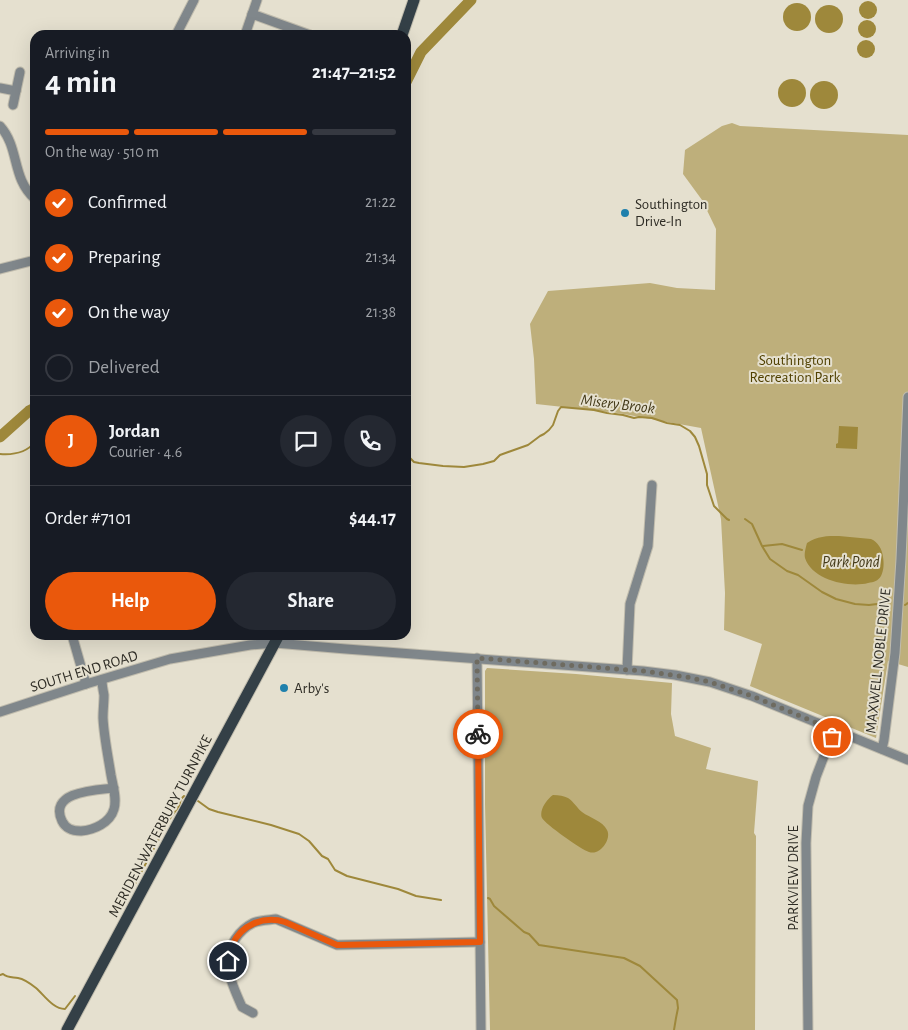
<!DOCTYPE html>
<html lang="en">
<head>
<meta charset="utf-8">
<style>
  body { margin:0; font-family:"Alegreya Sans",sans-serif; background:#242831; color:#f1f3f6; height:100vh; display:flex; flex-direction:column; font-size:19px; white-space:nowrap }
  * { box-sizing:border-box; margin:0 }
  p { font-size:16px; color:#9ea1a6 }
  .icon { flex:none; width:28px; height:28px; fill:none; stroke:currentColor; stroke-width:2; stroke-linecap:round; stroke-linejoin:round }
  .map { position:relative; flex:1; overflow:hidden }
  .drawer { position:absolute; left:30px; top:30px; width:381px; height:610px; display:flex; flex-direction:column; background:#171b24; border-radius:15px; box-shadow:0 5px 20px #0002 }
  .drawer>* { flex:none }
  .pin { position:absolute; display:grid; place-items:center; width:42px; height:42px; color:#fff; margin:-21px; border:2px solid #fff; border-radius:50%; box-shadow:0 1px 5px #0007 }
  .courier { position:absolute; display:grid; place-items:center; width:50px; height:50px; margin:-25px; border:4px solid #ea580c; border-radius:50%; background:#fff; color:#222; box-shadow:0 1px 6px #0007 }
  .head em { font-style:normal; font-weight:700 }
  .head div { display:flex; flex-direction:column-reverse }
  .head { display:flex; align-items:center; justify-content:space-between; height:85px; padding:0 15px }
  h1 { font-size:32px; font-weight:700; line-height:38px }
  .bar { display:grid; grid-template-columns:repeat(4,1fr); gap:8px 5px; align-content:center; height:60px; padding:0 15px }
  .bar i { height:6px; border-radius:4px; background:#363941 }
  .bar .selected { background:#ea580c }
  .bar p { grid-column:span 4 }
  .line { display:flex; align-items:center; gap:12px; padding:0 15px; border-top:1px solid #363941 }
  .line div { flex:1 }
  .round { display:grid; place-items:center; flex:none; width:52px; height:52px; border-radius:26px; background:#242831 }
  ol { padding:0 15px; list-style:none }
  li { display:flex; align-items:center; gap:15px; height:55px }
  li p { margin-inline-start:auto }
  li .icon { padding:5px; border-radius:50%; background:#ea580c; color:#fff; stroke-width:4 }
  li:last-child { color:#9ea1a6 }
  li i { width:28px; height:28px; border:2px solid #363941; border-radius:50% }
  .action { display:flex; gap:10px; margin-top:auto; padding:10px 15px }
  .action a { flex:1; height:58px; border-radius:30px; background:#ea580c; color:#fff; font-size:20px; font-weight:700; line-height:58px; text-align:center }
  .action a+a { background:#242831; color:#f1f3f6 }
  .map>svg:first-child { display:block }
  .green { fill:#beaf7b }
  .water { fill:#9e883b }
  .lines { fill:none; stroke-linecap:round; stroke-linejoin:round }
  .stream { stroke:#9e883b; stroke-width:2 }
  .river { stroke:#9e883b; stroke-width:11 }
  .minor-casing { stroke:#c0bcad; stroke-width:11 }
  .major-casing { stroke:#c0bcad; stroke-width:13 }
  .minor { stroke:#80878b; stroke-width:9 }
  .major { stroke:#344047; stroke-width:11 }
  .done { stroke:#6e6b60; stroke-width:5; stroke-dasharray:0 9 }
  .route { stroke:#ea580c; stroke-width:6 }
  .poi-dot { fill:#1f80ac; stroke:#e5e0cf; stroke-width:2 }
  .labels { text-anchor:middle; stroke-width:4; stroke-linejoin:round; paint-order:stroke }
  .poi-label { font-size:15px; fill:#2e2c25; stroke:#e5e0cf; text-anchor:start }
  .park-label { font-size:15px; fill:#504000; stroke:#e5e0cf }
  .street-label { font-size:15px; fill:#2e2c25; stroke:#e5e0cf }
  .water-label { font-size:16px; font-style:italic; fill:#443a19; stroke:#e5e0cf }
</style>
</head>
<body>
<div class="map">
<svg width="908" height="1030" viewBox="0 0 908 1030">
  <rect width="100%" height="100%" fill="#e5e0cf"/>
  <g class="green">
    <polygon points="732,123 740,126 908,135 908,480 906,521 908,522 908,667 888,661 876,738 750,686 762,644 724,630 725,593 721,519 701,428 618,413 536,404 534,359 530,324 548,291 650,283 677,288 715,290 716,229 702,200 683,174 685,150 722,126"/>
    <polygon points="487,668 576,674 672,683 671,714 675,736 711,748 706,769 758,781 754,833 756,836 755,1030 490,1030 485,804 485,671"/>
  </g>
  <g class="water">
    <circle cx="868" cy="10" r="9"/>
    <circle cx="797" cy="17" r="14"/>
    <circle cx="829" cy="19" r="14"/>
    <circle cx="867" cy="29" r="9"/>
    <circle cx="866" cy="49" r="9"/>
    <circle cx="792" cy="93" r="14"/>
    <circle cx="824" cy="95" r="14"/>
    <polygon points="839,426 858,427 857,449 836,448 836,444 838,443"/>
    <path d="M 839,536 L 871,539 C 878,542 882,549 883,557 C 884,563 884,570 881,576 C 878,581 874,582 868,583 C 849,588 812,580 805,558 C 804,553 806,547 807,543 C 817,536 827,536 839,536 Z"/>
    <path d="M 553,795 C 559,795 564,796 568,798 C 574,802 577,808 582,812 C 590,818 603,821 607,830 C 612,839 600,856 589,852 C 582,850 545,824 542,818 C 539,810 547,799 553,795 Z"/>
  </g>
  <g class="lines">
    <g class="stream">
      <path d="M 0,454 C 13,455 27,452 35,442"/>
      <polyline points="406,454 414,462 419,463 443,466 464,467 483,464 494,461 500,455 528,445 540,436 544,434 549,430 553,425 558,411 561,407 594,410 607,413 623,415 634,418 639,417 652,418 667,423 680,425 690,431 695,437 699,446 707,474 707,485 714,506 727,519 729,520"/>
      <polyline points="745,519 752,524 762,546 770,559 787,571 798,575 822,592 836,599 855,604 869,605 877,604 888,607"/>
      <polyline points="763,546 782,544 802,550"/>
      <polyline points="905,605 908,603"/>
      <polyline points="198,801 209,809 218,812 271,825 299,834 309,841 322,856 328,859 335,870 347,876 398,889 416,896 441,900"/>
      <polyline points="129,895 169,820 179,806 181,799 184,796"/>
      <polyline points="488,898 490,899 494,906 524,932 529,934 539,945 624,958 640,966 677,1000 678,1008 676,1018 674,1030"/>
      <path d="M 0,975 L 3,974 C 8,978 12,977 18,978 C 24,979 31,984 36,988 C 44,995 53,1009 65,1009 L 75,996"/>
    </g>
    <g class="river">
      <polyline points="406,82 421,52 471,0"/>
      <polyline points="0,437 29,411 35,408"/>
    </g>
    <defs>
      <g id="minor">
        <polyline points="252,14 310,35"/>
        <polyline points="176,35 194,0"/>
        <polyline points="245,35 257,0"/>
        <polyline points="0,88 16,91"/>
        <polyline points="13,105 20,72"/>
        <path d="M 0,126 C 20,148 11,178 35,199"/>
        <polyline points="0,269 35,260"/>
        <polyline points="72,635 86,684"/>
        <polyline points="477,658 481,1030"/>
        <polyline points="627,670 630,604 648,546 652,485"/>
        <path d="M 102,680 C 102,685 103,690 104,695 C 104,702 103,710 103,718 C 104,737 108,756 111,775 C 113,786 117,799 114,809 C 110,823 94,830 81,831 C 72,831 66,829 62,821 C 48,791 97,790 114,788"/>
        <polyline points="0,712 86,684 170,659 250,645 275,643 346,649 643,671 675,675 710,682 752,696 908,760"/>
        <polyline points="882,749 884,740 895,653 901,559 908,397"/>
        <path d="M 253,1013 L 242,1007 C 236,993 228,977 228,961 C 228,946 239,930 253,923 C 260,920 269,920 276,919 L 337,945 L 480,942"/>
        <polyline points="808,1030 806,843 808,806 816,777 834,730"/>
      </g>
      <g id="major">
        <polyline points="402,35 414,0"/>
        <polyline points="67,1030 279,635"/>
      </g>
    </defs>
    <use href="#minor" class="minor-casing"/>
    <use href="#major" class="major-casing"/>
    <use href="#minor" class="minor"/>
    <use href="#major" class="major"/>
  </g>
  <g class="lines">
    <polyline class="done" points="478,734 477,658 643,671 687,677 710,682 752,696 834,730 832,737"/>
    <path class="route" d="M 228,961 C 229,956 230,950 232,945 C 241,925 264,915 285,922 L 337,945 L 480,942 L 478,734"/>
  </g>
  <g class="poi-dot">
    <circle cx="625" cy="213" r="5"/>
    <circle cx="284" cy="688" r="5"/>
  </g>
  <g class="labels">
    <g class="poi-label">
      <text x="635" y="209">Southington<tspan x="635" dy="17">Drive-In</tspan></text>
      <text x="294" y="693">Arby's</text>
    </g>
    <g class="park-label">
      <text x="795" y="365">Southington<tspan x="795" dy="17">Recreation Park</tspan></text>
    </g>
    <g class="street-label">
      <text transform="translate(878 661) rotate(-84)" y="5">MAXWELL NOBLE DRIVE</text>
      <text transform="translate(84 671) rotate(-17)" y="5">SOUTH END ROAD</text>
      <text transform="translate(160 826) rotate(-62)" y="5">MERIDEN-WATERBURY TURNPIKE</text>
      <text transform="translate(793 878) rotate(-90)" y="5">PARKVIEW DRIVE</text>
    </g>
    <g class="water-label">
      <text transform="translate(618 403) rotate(7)" y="6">Misery Brook</text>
      <text x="851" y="567">Park Pond</text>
    </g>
  </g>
</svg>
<div class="pin" style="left:832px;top:737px;background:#ea580c"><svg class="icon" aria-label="bag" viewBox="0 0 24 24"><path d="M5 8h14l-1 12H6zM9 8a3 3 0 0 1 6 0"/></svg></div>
<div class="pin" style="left:228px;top:961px;background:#1f2937"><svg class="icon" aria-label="home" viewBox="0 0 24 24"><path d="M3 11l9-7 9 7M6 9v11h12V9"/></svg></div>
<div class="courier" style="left:478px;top:734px"><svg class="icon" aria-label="bike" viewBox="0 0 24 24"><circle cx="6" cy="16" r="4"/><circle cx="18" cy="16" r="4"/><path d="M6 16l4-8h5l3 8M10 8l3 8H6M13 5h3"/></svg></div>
<section class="drawer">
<div class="head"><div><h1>4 min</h1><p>Arriving in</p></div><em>21:47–21:52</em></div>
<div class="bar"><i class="selected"></i><i class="selected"></i><i class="selected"></i><i></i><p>On the way · 510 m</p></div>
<ol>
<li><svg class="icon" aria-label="check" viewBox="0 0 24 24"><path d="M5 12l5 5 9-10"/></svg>Confirmed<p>21:22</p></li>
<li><svg class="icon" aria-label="check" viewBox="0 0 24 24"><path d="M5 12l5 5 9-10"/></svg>Preparing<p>21:34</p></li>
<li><svg class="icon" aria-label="check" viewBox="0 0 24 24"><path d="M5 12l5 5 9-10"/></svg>On the way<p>21:38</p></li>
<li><i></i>Delivered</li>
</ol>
<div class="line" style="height:90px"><b class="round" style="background:#ea580c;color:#fff">J</b><div><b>Jordan</b><p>Courier · 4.6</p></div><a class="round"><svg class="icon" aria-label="chat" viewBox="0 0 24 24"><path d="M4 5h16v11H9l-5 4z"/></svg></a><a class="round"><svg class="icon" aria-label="phone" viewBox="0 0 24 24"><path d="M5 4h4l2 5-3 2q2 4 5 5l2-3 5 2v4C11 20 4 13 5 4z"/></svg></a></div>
<div class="line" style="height:65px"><div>Order #7101</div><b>$44.17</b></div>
<div class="action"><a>Help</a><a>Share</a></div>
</section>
</div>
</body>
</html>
